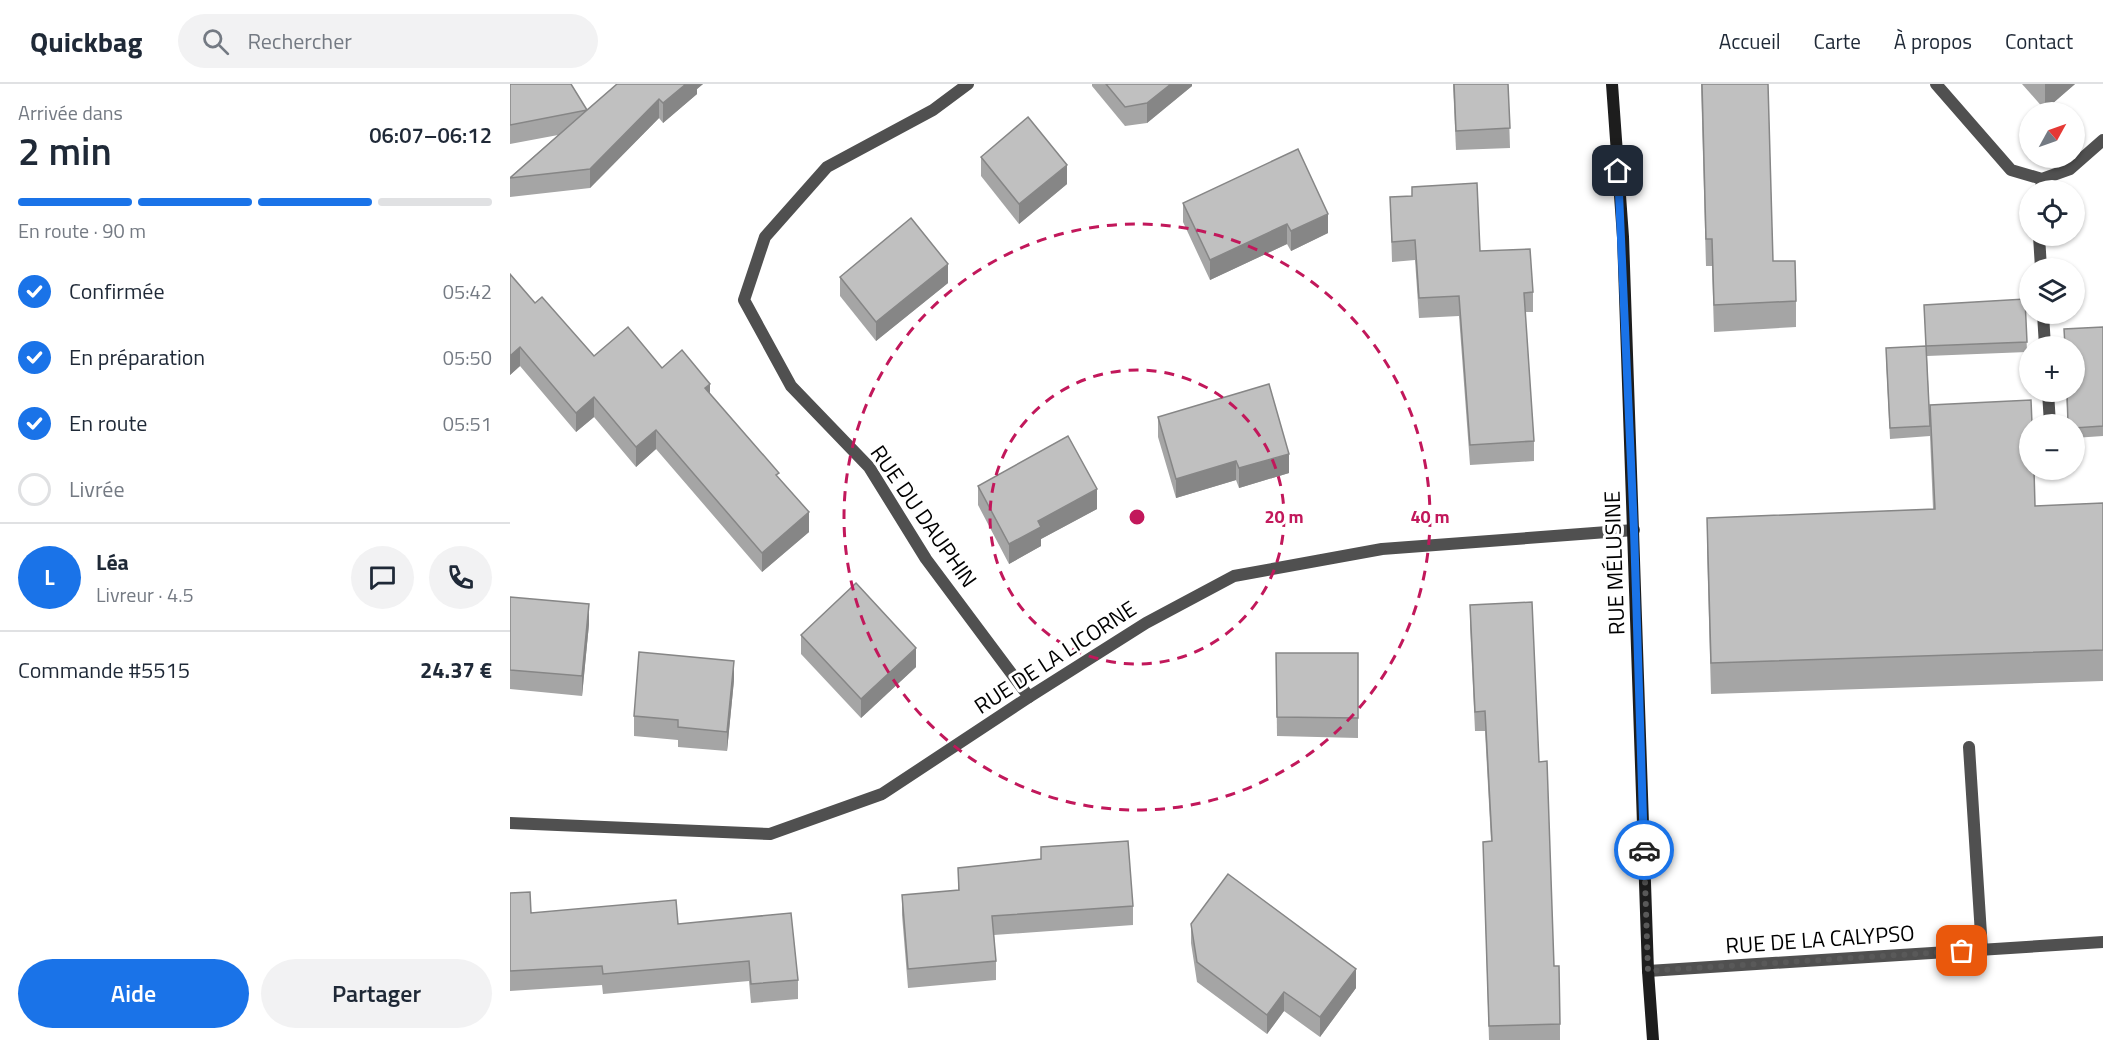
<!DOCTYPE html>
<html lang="fr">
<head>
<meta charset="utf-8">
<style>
  body { margin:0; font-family:"Titillium Web",sans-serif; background:#f2f2f3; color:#1f2937; height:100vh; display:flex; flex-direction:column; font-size:22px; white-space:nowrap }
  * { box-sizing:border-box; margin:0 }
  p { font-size:20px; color:#747a83 }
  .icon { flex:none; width:33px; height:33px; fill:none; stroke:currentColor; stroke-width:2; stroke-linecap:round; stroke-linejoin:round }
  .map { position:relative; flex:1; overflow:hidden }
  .panel { display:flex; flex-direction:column; background:#fff; width:510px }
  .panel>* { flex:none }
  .needle { width:39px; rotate:50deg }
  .buttons { position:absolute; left:1509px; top:18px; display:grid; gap:12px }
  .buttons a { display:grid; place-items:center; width:66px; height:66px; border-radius:50%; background:#fff; box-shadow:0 2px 4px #0004; font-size:30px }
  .pin { position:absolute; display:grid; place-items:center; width:51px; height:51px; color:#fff; margin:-26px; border-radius:12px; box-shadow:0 3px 9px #0006 }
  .courier { position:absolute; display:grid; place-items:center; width:60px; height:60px; margin:-30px; border:4px solid #1a73e8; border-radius:50%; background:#fff; color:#222; box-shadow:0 2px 8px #0007 }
  .overview em { font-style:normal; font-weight:600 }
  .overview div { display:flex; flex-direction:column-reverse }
  .overview { display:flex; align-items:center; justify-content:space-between; height:102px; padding:0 18px }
  h1 { font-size:39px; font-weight:600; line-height:45px }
  .bar { display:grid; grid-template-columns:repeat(4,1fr); gap:9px 6px; align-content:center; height:72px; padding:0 18px }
  .bar i { height:8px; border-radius:4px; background:#e0e1e3 }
  .bar .current { background:#1a73e8 }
  .bar p { grid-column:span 4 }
  .line { display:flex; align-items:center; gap:15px; padding:0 18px; border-top:2px solid #e0e1e3 }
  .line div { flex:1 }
  .round { display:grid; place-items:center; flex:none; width:63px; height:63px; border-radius:32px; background:#f2f2f3 }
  ol { padding:0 18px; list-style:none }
  li { display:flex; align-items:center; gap:18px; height:66px }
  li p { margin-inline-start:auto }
  li .icon { padding:6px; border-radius:50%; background:#1a73e8; color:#fff; stroke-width:4 }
  li:last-child { color:#747a83 }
  li i { width:33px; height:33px; border:3px solid #e0e1e3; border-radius:50% }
  .action { display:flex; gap:12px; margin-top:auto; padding:12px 18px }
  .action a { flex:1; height:69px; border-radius:36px; background:#1a73e8; color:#fff; font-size:24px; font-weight:600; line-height:69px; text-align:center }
  .action a+a { background:#f2f2f3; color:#1f2937 }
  header { display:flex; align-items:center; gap:36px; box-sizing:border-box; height:84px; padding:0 30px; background:#fff; border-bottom:2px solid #e0e1e3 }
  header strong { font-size:28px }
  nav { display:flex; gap:33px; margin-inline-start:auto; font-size:21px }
  .search { width:420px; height:54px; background:#f2f2f3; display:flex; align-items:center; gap:15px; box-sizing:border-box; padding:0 21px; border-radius:33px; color:#747a83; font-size:22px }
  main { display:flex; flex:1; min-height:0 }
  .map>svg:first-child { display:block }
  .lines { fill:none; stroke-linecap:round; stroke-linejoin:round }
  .lane { stroke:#505050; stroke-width:12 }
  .street { stroke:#505050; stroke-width:12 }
  .secondary { stroke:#1d1d1d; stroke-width:12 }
  .wall { fill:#a5a5a5 }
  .shaded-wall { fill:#868686 }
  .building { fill:#c0c0c0; stroke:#868686; stroke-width:1.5 }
  .done { stroke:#595959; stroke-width:6; stroke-dasharray:0 10.8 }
  .route { stroke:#1a73e8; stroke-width:8 }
  .ring { fill:none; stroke:#c2185b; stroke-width:3; stroke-dasharray:10 8 }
  .labels { text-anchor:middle; stroke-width:6; stroke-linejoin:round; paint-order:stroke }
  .street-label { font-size:22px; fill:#000; stroke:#fff }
  .centre { fill:#c2185b; stroke:#fff; stroke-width:3 }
  .ring-label { font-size:18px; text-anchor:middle; font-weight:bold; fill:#c2185b; stroke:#fff; stroke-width:6; stroke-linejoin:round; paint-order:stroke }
</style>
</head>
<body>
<header>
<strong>Quickbag</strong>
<div class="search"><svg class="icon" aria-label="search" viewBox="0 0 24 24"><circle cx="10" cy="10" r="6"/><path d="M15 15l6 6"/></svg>Rechercher</div>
<nav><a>Accueil</a><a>Carte</a><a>À propos</a><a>Contact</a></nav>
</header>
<main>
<section class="panel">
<div class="overview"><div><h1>2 min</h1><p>Arrivée dans</p></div><em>06:07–06:12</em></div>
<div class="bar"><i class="current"></i><i class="current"></i><i class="current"></i><i></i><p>En route · 90 m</p></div>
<ol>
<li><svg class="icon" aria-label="check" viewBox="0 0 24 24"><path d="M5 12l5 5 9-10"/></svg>Confirmée<p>05:42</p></li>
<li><svg class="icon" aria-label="check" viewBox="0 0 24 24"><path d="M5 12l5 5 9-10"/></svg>En préparation<p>05:50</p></li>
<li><svg class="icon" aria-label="check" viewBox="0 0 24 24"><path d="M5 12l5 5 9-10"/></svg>En route<p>05:51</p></li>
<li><i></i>Livrée</li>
</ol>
<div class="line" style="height:108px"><b class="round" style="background:#1a73e8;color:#fff">L</b><div><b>Léa</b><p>Livreur · 4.5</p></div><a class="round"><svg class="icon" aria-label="chat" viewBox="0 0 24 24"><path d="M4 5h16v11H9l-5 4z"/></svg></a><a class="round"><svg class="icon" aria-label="phone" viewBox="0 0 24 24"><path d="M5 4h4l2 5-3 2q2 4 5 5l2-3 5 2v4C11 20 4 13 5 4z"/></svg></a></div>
<div class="line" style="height:78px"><div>Commande #5515</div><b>24.37 €</b></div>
<div class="action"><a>Aide</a><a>Partager</a></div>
</section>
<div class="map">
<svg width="1593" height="956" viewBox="0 0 1593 956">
  <rect width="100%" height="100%" fill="#fff"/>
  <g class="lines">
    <g class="lane">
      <polyline points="1531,106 1532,95"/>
      <polyline points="1529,152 1531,184"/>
      <polyline points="1533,230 1535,262"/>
      <polyline points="1538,308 1540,340"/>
      <polyline points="1459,663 1472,866"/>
    </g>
    <g class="street">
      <polyline points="458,0 423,26 317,83 255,153 234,216 281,302 359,383 416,475 519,613"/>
      <polyline points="1426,0 1501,86 1532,95 1560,85 1593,56"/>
      <polyline points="0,739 260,750 372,710 519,613 636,539 724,492 872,465 1124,446"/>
      <polyline points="1138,887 1593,858"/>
    </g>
    <polyline class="secondary" points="1102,0 1113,153 1138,887 1143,956"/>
  </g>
  <g class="wall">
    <polygon points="0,0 77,26 107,0 193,0 187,5 187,10 153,39 149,34 80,104 0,113 0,93 48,51 0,60"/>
    <polygon points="582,0 682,0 682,2 637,39 615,42 582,2"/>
    <polygon points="943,0 998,0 1000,64 946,66"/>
    <polygon points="1191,0 1258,0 1263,177 1286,217 1286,243 1204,248 1202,182 1196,182"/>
    <polygon points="1512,0 1565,0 1535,26"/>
    <polygon points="471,73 557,100 509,140 471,92"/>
    <polygon points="880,113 970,167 1023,208 1023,228 1015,228 1024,357 1024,377 960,381 949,232 909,234 905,176 882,178"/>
    <polygon points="673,119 818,149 781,167 777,160 700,196 673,138"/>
    <polygon points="0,190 25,219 84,272 152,284 200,310 269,394 299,448 252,488 146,365 126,383 84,333 66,348 10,282 0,291"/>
    <polygon points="330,193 438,199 366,257 330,212"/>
    <polygon points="1515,215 1517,268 1417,272 1420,342 1420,321 1525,422 1593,419 1593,597 1201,610 1197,465 1197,434 1423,425 1420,352 1380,355 1376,275 1416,262 1414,221"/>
    <polygon points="1593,243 1593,352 1564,354 1564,340 1558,340 1556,308 1564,308 1564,262 1554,262 1554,245"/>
    <polygon points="648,333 779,389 729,404 726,396 666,414 648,353"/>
    <polygon points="468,402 587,425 531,455 531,462 499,480 468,421"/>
    <polygon points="0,513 79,540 72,612 0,605"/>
    <polygon points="960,521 1029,678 1044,882 1050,940 1050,956 979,956 973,758 981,757 975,647 965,647 960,541"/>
    <polygon points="291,551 406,583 351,634 291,570"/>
    <polygon points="766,569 848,569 848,654 767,652"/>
    <polygon points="224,596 217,667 168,663 168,656 124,652 124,632"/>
    <polygon points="531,763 623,822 623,841 484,851 486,877 486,896 398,904 392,831 392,811 448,807 448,784 531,775"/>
    <polygon points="0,809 21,829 168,840 288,896 288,915 241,919 239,897 93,910 92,901 0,907"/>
    <polygon points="681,840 846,904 810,953 774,927 757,950 687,898 681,859"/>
  </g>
  <g class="shaded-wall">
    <polygon points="176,0 193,0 187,5 187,10 153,39 153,19"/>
    <polygon points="661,0 682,0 682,2 637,39 637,19"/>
    <polygon points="1535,0 1565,0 1535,26"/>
    <polygon points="149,15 149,34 80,104 80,85"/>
    <polygon points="557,81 557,100 509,140 509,120"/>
    <polygon points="818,130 818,149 781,167 781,147"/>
    <polygon points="777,140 777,160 700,196 700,176"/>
    <polygon points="438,180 438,199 366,257 366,238"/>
    <polygon points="10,263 10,282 0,291 0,272"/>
    <polygon points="200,300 200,319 195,304"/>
    <polygon points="84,313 84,333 66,348 66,329"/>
    <polygon points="146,346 146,365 126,383 126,363"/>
    <polygon points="779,370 779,389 729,404 729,384"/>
    <polygon points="726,377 726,396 666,414 666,395"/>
    <polygon points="587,405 587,425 531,455 531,462 499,480 499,460 528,437"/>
    <polygon points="299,428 299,448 252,488 252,469"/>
    <polygon points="79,520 79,540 72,612 72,592"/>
    <polygon points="406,564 406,583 351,634 351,615"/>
    <polygon points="224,577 224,596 217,667 217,648"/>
    <polygon points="846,885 846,904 810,953 810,933"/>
    <polygon points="774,908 774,927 757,950 757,931"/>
  </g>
  <g class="building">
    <polygon points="0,0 61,0 77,26 107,0 176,0 153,19 149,15 80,85 0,94 77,26 0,41"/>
    <polygon points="596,0 661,0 637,19 615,23"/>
    <polygon points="944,0 998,0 1000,44 946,47"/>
    <polygon points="1192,0 1258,0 1263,177 1285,177 1286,217 1204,221 1202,155 1196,155"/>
    <polygon points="518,33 557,81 509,120 471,73"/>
    <polygon points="788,65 818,130 781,147 777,140 700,176 673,119"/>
    <polygon points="967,99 970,167 1020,165 1023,208 1014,209 1024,357 960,361 949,212 909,214 905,156 882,158 880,113 902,112 902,103"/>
    <polygon points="401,134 438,180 366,238 330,193"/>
    <polygon points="0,190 25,219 32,213 84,272 118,243 152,284 172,266 200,300 195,304 269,389 266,391 299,428 252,469 146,346 126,363 84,313 66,329 10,263 0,272"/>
    <polygon points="1515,215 1517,258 1416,262 1414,221"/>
    <polygon points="1593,243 1593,342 1564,344 1564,340 1558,340 1557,308 1564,308 1564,262 1555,262 1554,245"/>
    <polygon points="1416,262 1420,342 1380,344 1376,264"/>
    <polygon points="759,300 779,370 729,384 726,377 666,395 648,333"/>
    <polygon points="1521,316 1522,340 1520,340 1520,386 1524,386 1525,422 1593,419 1593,566 1201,579 1197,434 1425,425 1420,321"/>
    <polygon points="558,352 587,405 528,437 531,443 499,460 468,402"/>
    <polygon points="346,499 406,564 351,615 291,551"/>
    <polygon points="0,513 79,520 72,592 0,586"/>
    <polygon points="1022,518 1029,678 1037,677 1044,882 1049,882 1050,940 979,942 973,758 982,757 975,627 965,628 960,521"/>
    <polygon points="129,568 224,577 217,648 168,643 168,636 124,632"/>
    <polygon points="766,569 848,569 848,634 767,633"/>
    <polygon points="618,757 623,822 482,832 486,877 398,885 392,811 449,806 448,784 531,775 531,763"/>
    <polygon points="718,790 846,885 810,933 774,908 757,931 687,878 681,840"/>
    <polygon points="20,808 21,829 166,816 168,840 281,829 288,896 241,900 239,877 93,890 92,882 0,887 0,809"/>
  </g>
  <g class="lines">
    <polyline class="done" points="1134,766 1138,887 1452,867"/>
    <polyline class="route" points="1108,87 1124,446 1134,766"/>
  </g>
  <g class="ring">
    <circle cx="627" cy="433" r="147"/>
    <circle cx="627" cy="433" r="293"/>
  </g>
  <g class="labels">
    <g class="street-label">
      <text transform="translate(414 432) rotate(55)" y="8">RUE DU DAUPHIN</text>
      <text transform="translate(1104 479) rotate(-92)" y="8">RUE MÉLUSINE</text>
      <text transform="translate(545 573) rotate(-33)" y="8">RUE DE LA LICORNE</text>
      <text transform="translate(1310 855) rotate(-4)" y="8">RUE DE LA CALYPSO</text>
    </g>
  </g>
  <circle cx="627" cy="433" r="9" class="centre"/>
  <g class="ring-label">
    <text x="774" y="439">20 m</text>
    <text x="920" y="439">40 m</text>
  </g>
</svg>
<div class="buttons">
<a><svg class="needle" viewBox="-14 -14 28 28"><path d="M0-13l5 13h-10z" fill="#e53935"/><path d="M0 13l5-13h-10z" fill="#747a83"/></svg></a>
<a><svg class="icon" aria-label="locate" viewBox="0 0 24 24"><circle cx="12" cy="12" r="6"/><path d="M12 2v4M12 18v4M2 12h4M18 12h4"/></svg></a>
<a><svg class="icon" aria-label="layers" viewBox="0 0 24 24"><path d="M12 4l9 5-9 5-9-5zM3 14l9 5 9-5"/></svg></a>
<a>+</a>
<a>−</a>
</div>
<div class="pin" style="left:1452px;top:867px;background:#ea580c"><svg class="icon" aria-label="bag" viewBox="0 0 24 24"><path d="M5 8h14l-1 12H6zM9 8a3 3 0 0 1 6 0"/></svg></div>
<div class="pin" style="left:1108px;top:87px;background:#1f2937"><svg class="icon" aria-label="home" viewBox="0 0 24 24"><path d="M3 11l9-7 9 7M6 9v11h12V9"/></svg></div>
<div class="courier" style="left:1134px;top:766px"><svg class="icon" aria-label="car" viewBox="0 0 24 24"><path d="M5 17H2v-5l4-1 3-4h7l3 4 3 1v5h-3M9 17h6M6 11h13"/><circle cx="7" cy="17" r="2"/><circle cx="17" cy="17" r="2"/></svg></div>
</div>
</main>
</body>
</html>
